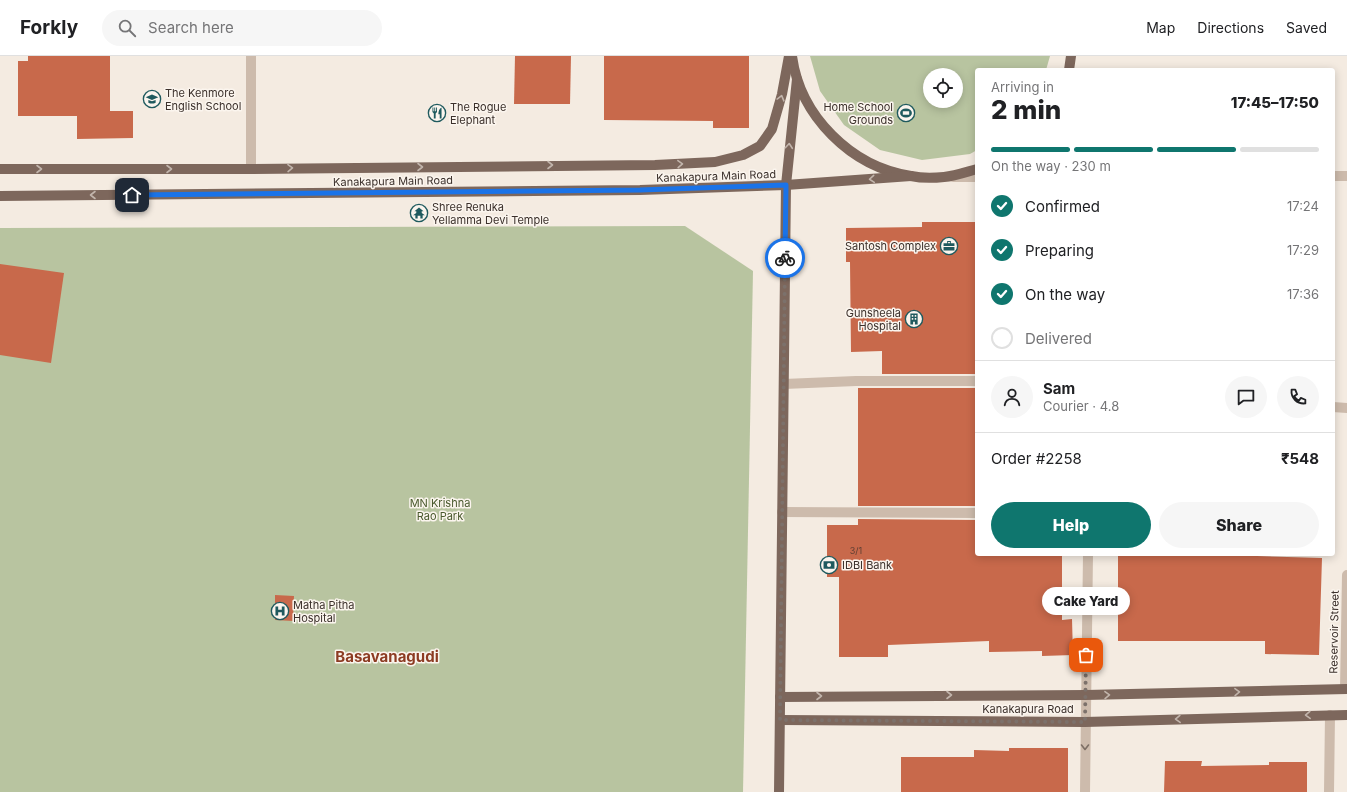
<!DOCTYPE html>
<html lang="en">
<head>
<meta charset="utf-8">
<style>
  body { margin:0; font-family:Inter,sans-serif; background:#f6f6f6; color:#202124; height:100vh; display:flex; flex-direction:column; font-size:15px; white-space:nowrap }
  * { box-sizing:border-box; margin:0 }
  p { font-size:13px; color:#757577 }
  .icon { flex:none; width:22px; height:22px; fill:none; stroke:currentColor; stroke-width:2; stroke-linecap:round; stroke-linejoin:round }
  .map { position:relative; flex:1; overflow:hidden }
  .details { position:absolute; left:975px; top:12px; width:360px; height:488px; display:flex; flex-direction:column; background:#fff; border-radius:4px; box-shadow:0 2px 10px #0003 }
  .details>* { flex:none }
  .tools { position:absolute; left:923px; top:12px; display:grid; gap:8px }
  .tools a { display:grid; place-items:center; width:40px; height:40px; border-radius:50%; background:#fff; box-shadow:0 2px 10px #0003; font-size:20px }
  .pin { position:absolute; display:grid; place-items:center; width:34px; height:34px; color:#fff; margin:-17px; border-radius:8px; box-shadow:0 2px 6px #0006 }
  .courier { position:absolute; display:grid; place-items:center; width:40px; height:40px; margin:-20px; border:3px solid #1a73e8; border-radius:50%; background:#fff; color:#222; box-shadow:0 1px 5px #0007 }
  .bubble { position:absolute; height:28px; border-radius:14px; background:#fff; box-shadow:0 2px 10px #0003; font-size:13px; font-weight:800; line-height:28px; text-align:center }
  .summary em { font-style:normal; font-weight:800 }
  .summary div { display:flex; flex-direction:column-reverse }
  .summary { display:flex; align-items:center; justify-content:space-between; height:68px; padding:0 16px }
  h1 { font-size:26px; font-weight:800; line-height:30px }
  .bar { display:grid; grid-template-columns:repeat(4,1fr); gap:6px 4px; align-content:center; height:48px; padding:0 16px }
  .bar i { height:5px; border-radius:3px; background:#e0e0e0 }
  .bar .selected { background:#0f766e }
  .bar p { grid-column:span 4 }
  .line { display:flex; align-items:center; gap:10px; padding:0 16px; border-top:1px solid #e0e0e0 }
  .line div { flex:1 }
  .round { display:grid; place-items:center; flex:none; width:42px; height:42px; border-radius:21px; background:#f6f6f6 }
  ol { padding:0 16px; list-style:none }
  li { display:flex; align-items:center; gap:12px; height:44px }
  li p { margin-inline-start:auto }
  li .icon { padding:4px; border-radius:50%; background:#0f766e; color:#fff; stroke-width:4 }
  li:last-child { color:#757577 }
  li i { width:22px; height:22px; border:2px solid #e0e0e0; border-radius:50% }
  .cta { display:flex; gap:8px; margin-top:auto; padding:8px 16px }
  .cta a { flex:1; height:46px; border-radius:24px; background:#0f766e; color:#fff; font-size:16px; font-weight:800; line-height:46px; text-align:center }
  .cta a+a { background:#f6f6f6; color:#202124 }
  header { display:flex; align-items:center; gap:24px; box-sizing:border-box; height:56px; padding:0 20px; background:#fff; border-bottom:1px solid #e0e0e0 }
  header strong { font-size:19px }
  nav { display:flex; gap:22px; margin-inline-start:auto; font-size:14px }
  .search { width:280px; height:36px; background:#f6f6f6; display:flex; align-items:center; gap:10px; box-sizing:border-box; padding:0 14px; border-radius:22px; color:#757577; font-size:15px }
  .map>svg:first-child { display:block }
  .green { fill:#b8c4a0; fill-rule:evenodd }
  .building { fill:#c8694b }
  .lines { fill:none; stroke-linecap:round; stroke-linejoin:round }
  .minor { stroke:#cdbbac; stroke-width:10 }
  .major { stroke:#7d675c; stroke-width:10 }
  .oneway { stroke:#c2b5ac }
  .oneway2 { stroke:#7d6f65 }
  .done { stroke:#7c716b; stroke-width:4; stroke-dasharray:0 7.2 }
  .route { stroke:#1a73e8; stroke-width:5 }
  .labels { text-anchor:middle; stroke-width:3; stroke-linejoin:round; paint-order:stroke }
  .number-label { font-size:9px; fill:#5e3e33 }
  .poi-label { font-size:11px; fill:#3b302b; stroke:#fbf5ee; text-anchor:start }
  .street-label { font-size:11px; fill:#3b302b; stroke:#fbf5ee }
  .park-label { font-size:11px; fill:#4a5a2e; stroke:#fbf5ee }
  .district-label { font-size:15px; font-weight:bold; fill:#8c3b22; stroke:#fbf5ee }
</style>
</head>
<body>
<header>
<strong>Forkly</strong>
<div class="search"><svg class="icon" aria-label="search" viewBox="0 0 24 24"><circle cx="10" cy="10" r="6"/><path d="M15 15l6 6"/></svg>Search here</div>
<nav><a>Map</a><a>Directions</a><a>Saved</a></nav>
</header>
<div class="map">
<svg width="1347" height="736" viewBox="0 0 1347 736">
  <rect width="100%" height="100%" fill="#f4ebe1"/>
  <g class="green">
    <path d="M 810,0 L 1050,0 L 1046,14 L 977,14 L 977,94 L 970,98 L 922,104 L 880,94 L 844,69 L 820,35 ZM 930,19 L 956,19 L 956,45 L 930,45 Z"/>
    <polygon points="685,170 753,215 743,736 0,736 0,172"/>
  </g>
  <g class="building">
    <polygon points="28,0 110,0 110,55 133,55 133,82 77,83 77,60 18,60 18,5 28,5"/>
    <polygon points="515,0 571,0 570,48 514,48"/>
    <polygon points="604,0 749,0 749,72 713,72 713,65 604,64"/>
    <polygon points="922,166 977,166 977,318 882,318 882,295 851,296 850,206 846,206 846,172 922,171"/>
    <polygon points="0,208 64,217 51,307 0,299"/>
    <rect x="858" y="332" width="119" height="118"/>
    <polygon points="858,463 977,464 977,498 1062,498 1062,564 1072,563 1073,599 1042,600 1042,595 989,596 989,585 888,589 888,601 839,601 839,521 827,521 827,469 858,469"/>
    <polygon points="1195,498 1257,498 1257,500 1322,502 1319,599 1265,598 1265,585 1118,585 1118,500 1195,500"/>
    <polygon points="275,539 294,540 293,565 275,564"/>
    <polygon points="1009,692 1068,692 1068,736 901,736 901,701 974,701 974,694 1009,695"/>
    <polygon points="1165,705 1202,705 1201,710 1269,709 1269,706 1307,706 1307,736 1164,736"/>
  </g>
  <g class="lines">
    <g class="minor">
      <polyline points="251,0 251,113"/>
      <polyline points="1333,120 1347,120"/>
      <polyline points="953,121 977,121"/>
      <polyline points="784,328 856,325 977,325"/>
      <polyline points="1333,351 1347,352"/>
      <polyline points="782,456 977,457"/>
      <polyline points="1345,633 1347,519"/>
      <polyline points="1085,736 1088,498"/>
      <polyline points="1329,736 1330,659"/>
    </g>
    <g class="major">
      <path d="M 792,0 C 800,60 851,111 911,120 C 920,122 935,122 944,121 C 955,120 966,116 977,113"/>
      <polyline points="1069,14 1071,0"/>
      <polyline points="0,113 251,113 655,109 715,106 743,99 760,90 772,73 782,38 789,0"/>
      <polyline points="0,140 640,134 786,129 911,120"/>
      <polyline points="780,641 1086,639 1347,633"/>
      <polyline points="780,664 1085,666 1347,659"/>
      <polyline points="779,736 786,129 797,23"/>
    </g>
  </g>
  <defs><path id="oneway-chevron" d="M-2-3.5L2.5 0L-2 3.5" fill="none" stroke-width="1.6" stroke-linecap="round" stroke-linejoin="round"/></defs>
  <g class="oneway">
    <use href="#oneway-chevron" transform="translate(781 42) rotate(-75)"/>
    <use href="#oneway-chevron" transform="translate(789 90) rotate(-85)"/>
    <use href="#oneway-chevron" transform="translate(680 108) rotate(-2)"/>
    <use href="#oneway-chevron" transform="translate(550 109)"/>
    <use href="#oneway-chevron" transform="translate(420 111)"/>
    <use href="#oneway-chevron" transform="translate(290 112) rotate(-1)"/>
    <use href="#oneway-chevron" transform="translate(39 113)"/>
    <use href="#oneway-chevron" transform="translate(169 113)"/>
    <use href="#oneway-chevron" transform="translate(872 123) rotate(175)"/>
    <use href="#oneway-chevron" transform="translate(93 139) rotate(180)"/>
    <use href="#oneway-chevron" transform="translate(1237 636) rotate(-1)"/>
    <use href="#oneway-chevron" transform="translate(949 639)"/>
    <use href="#oneway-chevron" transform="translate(1107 639) rotate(-1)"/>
    <use href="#oneway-chevron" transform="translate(819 640)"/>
    <use href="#oneway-chevron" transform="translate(1308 659) rotate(178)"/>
    <use href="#oneway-chevron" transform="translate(1178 663) rotate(178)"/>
  </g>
  <use class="oneway2" href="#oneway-chevron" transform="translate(1085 691) rotate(90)"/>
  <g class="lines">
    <polyline class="done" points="785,202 780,664 1085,666 1086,599"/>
    <polyline class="route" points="132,139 640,134 786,129 785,202"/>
  </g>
  <defs>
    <symbol id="school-ring" viewBox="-11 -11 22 22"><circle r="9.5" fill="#fbf5ee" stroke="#1f5a5e" stroke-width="1.5"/><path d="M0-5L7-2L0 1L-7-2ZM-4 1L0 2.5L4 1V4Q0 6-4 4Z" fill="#1f5a5e"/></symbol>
    <symbol id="restaurant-ring" viewBox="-11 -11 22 22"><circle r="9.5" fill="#fbf5ee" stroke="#1f5a5e" stroke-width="1.5"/><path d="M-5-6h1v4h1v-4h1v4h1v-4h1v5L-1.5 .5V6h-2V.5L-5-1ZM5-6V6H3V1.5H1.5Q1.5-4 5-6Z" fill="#1f5a5e"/></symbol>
    <symbol id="stadium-ring" viewBox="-11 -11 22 22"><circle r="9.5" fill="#fbf5ee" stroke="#1f5a5e" stroke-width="1.5"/><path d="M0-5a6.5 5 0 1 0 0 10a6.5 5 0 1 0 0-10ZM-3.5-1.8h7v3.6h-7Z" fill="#1f5a5e"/></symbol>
    <symbol id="temple-ring" viewBox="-11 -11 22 22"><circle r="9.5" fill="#fbf5ee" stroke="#1f5a5e" stroke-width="1.5"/><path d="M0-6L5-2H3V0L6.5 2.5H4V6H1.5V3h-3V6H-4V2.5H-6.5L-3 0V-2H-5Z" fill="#1f5a5e"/></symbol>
    <symbol id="office-ring" viewBox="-11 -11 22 22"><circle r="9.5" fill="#fbf5ee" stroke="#1f5a5e" stroke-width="1.5"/><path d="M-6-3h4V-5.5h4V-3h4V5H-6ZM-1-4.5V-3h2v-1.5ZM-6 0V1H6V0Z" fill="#1f5a5e"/></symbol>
    <symbol id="building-ring" viewBox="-11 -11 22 22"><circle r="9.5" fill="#fbf5ee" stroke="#1f5a5e" stroke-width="1.5"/><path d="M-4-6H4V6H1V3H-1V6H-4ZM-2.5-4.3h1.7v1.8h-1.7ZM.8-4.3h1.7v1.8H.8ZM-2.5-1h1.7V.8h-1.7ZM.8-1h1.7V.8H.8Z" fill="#1f5a5e"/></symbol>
    <symbol id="bank-ring" viewBox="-11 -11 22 22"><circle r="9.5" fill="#fbf5ee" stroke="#1f5a5e" stroke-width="1.5"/><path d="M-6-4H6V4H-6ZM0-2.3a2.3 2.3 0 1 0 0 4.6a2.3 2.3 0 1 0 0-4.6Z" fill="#1f5a5e"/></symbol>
    <symbol id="hospital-ring" viewBox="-11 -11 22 22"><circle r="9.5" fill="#fbf5ee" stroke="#1f5a5e" stroke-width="1.5"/><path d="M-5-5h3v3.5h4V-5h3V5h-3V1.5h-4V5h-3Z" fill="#1f5a5e"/></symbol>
  </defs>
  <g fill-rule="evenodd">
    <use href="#school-ring" x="142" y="33" width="20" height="20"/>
    <use href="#restaurant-ring" x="427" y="47" width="20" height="20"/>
    <use href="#stadium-ring" x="896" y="47" width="20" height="20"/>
    <use href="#temple-ring" x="409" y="147" width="20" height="20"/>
    <use href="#office-ring" x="939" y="180" width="20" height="20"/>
    <use href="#building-ring" x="904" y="253" width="20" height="20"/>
    <use href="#bank-ring" x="819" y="499" width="20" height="20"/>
    <use href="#hospital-ring" x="270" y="545" width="20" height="20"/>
  </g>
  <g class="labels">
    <g class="number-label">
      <text x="856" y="498">3/1</text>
    </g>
    <g class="poi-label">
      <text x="165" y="41">The Kenmore<tspan x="165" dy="13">English School</tspan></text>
      <text x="450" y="55">The Rogue<tspan x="450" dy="13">Elephant</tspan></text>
      <text x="893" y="55" text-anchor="end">Home School<tspan x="893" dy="13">Grounds</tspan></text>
      <text x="432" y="155">Shree Renuka<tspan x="432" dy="13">Yellamma Devi Temple</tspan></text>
      <text x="936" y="194" text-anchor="end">Santosh Complex</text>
      <text x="901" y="261" text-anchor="end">Gunsheela<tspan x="901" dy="13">Hospital</tspan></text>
      <text x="842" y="513">IDBI Bank</text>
      <text x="293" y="553">Matha Pitha<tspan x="293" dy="13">Hospital</tspan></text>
    </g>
    <g class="street-label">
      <text transform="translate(716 120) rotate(-2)" y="4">Kanakapura Main Road</text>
      <text transform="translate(393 125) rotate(-1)" y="4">Kanakapura Main Road</text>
      <text transform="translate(1334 576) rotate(-89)" y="4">Reservoir Street</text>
      <text x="1028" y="657">Kanakapura Road</text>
    </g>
    <g class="park-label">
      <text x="440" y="451">MN Krishna<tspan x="440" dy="13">Rao Park</tspan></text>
    </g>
    <g class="district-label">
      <text x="387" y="606">Basavanagudi</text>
    </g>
  </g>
</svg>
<div class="tools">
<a><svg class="icon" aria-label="locate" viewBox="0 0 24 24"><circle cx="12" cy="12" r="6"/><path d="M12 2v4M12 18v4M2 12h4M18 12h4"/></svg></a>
</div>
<div class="pin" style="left:1086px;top:599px;background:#ea580c"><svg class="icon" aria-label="bag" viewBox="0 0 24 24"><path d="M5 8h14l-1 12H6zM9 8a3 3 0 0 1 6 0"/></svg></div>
<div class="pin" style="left:132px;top:139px;background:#1f2937"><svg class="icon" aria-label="home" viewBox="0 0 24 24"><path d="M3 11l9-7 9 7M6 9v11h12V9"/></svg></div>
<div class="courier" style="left:785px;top:202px"><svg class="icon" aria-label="bike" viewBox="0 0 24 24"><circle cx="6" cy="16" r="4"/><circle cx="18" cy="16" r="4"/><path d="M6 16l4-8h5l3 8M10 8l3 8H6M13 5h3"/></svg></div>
<div class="bubble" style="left:1042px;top:531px;width:88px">Cake Yard</div>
<section class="details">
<div class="summary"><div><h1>2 min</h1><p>Arriving in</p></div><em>17:45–17:50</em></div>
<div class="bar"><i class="selected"></i><i class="selected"></i><i class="selected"></i><i></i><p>On the way · 230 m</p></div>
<ol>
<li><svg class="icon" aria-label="check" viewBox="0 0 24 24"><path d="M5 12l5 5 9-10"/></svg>Confirmed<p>17:24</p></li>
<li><svg class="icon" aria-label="check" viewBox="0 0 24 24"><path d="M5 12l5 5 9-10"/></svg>Preparing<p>17:29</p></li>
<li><svg class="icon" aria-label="check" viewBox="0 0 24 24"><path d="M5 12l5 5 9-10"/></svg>On the way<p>17:36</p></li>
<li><i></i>Delivered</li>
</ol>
<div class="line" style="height:72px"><a class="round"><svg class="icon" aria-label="person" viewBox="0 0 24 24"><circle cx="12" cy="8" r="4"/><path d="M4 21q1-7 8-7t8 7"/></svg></a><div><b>Sam</b><p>Courier · 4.8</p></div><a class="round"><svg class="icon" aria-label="chat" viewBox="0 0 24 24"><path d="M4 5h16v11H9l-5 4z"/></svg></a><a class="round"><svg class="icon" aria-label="phone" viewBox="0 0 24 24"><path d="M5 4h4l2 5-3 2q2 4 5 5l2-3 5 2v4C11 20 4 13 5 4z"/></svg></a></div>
<div class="line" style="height:52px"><div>Order #2258</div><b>₹548</b></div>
<div class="cta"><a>Help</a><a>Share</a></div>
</section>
</div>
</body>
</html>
